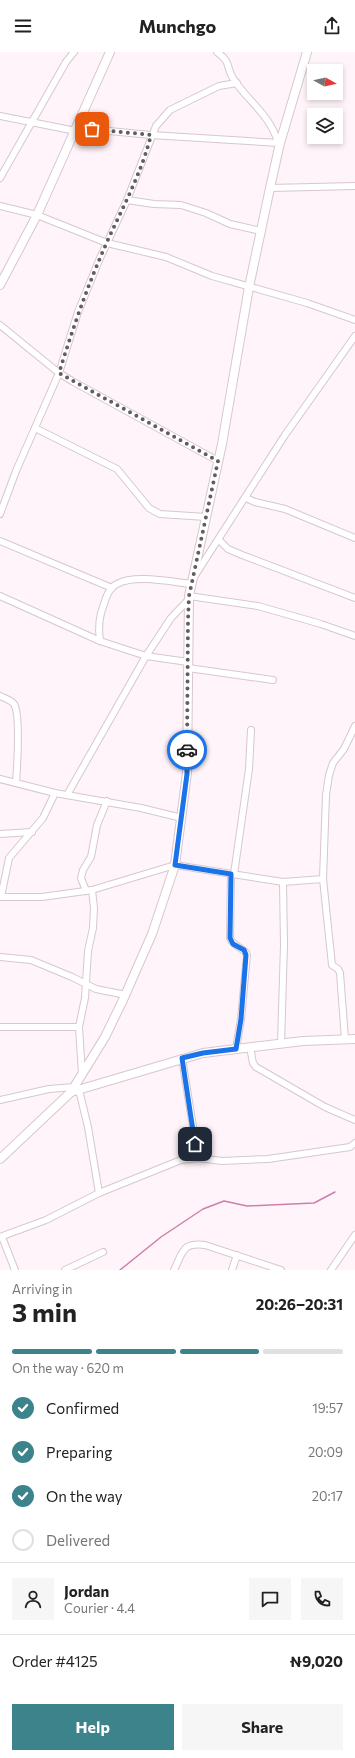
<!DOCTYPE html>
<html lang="en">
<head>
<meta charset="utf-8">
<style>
  body { margin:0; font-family:Commissioner,sans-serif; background:#f6f6f6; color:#222; height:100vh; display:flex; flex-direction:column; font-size:15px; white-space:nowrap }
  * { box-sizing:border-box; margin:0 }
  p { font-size:13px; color:#767676 }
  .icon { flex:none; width:22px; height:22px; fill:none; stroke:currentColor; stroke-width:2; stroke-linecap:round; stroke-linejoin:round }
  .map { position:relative; height:1218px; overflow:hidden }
  .side { display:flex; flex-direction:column; background:#fff; flex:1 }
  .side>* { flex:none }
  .needle { width:26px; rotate:98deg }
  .fabs { position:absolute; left:307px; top:12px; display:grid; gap:8px }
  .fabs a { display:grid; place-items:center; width:36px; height:36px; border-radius:0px; background:#fff; box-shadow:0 2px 6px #0003; font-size:20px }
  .pin { position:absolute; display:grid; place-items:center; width:34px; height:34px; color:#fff; margin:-17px; border-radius:8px; box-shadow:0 2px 6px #0006 }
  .courier { position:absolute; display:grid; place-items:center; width:40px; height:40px; margin:-20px; border:3px solid #1a73e8; border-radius:50%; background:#fff; color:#222; box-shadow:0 1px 5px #0007 }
  .headline em { font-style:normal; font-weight:700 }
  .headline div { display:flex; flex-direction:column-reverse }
  .headline { display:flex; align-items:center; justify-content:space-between; height:68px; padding:0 12px }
  h1 { font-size:26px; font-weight:700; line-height:30px }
  .bar { display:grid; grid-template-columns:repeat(4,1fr); gap:6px 4px; align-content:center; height:48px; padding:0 12px }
  .bar i { height:5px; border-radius:3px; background:#e0e0e0 }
  .bar .current { background:#3c838c }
  .bar p { grid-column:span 4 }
  .line { display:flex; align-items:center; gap:10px; padding:0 12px; border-top:1px solid #e0e0e0 }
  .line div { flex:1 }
  .round { display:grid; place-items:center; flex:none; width:42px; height:42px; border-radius:0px; background:#f6f6f6 }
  ol { padding:0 12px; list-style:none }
  li { display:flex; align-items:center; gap:12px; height:44px }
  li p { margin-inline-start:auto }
  li .icon { padding:4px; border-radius:50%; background:#3c838c; color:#fff; stroke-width:4 }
  li:last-child { color:#767676 }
  li i { width:22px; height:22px; border:2px solid #e0e0e0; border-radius:50% }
  .button { display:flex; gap:8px; margin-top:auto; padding:8px 12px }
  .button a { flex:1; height:46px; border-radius:0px; background:#3c838c; color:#fff; font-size:16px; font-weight:700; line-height:46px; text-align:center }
  .button a+a { background:#f6f6f6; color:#222 }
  header { display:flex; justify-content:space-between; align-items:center; height:52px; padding:0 12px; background:#fff; font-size:18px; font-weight:700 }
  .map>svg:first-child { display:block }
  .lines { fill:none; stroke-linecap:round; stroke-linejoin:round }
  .stream { stroke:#ce7fab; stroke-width:1.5 }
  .minor-casing { stroke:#d7c7cf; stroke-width:8 }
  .tertiary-casing { stroke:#d7c7cf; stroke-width:10 }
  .minor { stroke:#fff; stroke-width:6 }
  .tertiary { stroke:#fff; stroke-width:8 }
  .done { stroke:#645d60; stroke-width:4; stroke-dasharray:0 7.2 }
  .route { stroke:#1a73e8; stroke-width:5 }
</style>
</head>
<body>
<header><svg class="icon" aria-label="menu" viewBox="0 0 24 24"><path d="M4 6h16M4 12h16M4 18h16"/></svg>Munchgo<svg class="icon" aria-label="share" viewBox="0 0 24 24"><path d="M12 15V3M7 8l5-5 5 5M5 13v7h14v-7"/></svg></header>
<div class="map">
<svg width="355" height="1218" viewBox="0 0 355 1218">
  <rect width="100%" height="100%" fill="#fef4f9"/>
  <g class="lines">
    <polyline class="stream" points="120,1218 161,1185 203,1157 224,1149 247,1154 314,1151 335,1140"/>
    <defs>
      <g id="minor">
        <path d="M 217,0 C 233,12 225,15 234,28 C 249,50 269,62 278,90"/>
        <polyline points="0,64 76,79"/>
        <polyline points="78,76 151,83 280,91"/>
        <polyline points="0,126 66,10 74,0"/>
        <polyline points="270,136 355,134"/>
        <polyline points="127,148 154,152 181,153 206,161 230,172 261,179"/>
        <polyline points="0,154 37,163 107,191 166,205 212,224 307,251 355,268"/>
        <polyline points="0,273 59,321 72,329 218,409"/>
        <polyline points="35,376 117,417 149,456 160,462 206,465"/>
        <polyline points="246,446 255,450 285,457 355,486"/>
        <polyline points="0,462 16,419 59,321 78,260 100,206 127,148 156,74 170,58 219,34 237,31"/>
        <polyline points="219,488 228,497 242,503 355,546"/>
        <polyline points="0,489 112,536"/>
        <polyline points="194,525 285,383 355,284"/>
        <polyline points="0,544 100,589 146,604 188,610"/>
        <polyline points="189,544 258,554 321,572 355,584"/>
        <path d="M 100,589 C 98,576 99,564 104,552 C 106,545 110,535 117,532 C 135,522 171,530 192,532"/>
        <polyline points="188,616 273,628"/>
        <path d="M 0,644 C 4,646 11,648 14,652 C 21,663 17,716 16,731"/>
        <polyline points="0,727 55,741 141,756 182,766"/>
        <polyline points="67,743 146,604 171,566 189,547"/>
        <polyline points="0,782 32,780"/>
        <path d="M 231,822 L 230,886 C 234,896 244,895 247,903 L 241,967 L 236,997"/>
        <polyline points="234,822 249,717 251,678"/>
        <polyline points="86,839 81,826 83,818 91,805 97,773 107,749"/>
        <polyline points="0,845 42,845 92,838 175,813 283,830 323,827"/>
        <polyline points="1,845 9,806 43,766 55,741"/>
        <polyline points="0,905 31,908 72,925 96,937 126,943"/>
        <polyline points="0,975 79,975"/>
        <polyline points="345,987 340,921 338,917 332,913 323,827 326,743 329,723 333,711 344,697 355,674"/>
        <polyline points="281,992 284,893 283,830"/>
        <polyline points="250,995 253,1011 256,1015 325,1055 355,1068"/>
        <polyline points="182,1006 198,1106"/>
        <polyline points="82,1022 79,975 85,946 88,899 93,876 94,856 92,838"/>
        <polyline points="79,1038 88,1075 99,1141"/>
        <polyline points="0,1048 49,1037 74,1035"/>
        <polyline points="0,1185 46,1168 99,1141 181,1108 198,1106 222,1109 268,1107 350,1095 355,1091"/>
        <polyline points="2,1185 15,1218"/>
        <polyline points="65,1218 103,1200"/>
        <path d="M 174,1218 C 183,1200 182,1190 205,1193 L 281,1218"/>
        <polyline points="232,1218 237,1203"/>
        <polyline points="331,1218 355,1183"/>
      </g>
      <g id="tertiary">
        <polyline points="0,233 37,163 110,0"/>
        <polyline points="71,1040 203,1001 303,989 355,987"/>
        <polyline points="0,1107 71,1040 105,985 123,948 152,882 175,813 187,721 189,544 222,392 249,235 270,136 280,91 307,0"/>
      </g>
    </defs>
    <use href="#minor" class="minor-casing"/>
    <use href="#tertiary" class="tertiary-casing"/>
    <use href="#minor" class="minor"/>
    <use href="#tertiary" class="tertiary"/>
  </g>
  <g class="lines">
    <path class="done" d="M 92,77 L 151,83 C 140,127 117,165 100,206 C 84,244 71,282 59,321 L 218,409 L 189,544 L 188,568 L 187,698"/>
    <polyline class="route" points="187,698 187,722 175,813 231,822 230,886 233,892 244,898 246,903 241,967 236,997 203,1001 182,1006 195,1092"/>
  </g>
</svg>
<div class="fabs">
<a><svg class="needle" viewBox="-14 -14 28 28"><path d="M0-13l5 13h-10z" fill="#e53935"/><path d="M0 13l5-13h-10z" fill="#767676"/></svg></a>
<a><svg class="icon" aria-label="layers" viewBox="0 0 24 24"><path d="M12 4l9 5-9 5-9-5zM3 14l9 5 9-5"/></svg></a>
</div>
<div class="pin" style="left:92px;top:77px;background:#ea580c"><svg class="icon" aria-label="bag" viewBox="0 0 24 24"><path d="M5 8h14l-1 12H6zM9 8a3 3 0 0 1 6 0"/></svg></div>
<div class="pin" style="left:195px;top:1092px;background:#1f2937"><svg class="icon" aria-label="home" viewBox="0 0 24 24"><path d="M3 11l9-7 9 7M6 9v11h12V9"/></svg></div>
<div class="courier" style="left:187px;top:698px"><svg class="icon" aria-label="car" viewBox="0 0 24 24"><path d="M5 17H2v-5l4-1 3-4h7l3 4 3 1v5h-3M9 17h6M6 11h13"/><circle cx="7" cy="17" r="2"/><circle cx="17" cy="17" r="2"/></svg></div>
</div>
<section class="side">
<div class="headline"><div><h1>3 min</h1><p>Arriving in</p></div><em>20:26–20:31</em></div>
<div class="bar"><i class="current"></i><i class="current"></i><i class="current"></i><i></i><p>On the way · 620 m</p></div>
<ol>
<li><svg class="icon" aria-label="check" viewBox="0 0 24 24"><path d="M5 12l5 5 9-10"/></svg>Confirmed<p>19:57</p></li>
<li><svg class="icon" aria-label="check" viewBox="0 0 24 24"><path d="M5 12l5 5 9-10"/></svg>Preparing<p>20:09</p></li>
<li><svg class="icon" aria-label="check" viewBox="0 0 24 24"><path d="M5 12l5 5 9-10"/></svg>On the way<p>20:17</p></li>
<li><i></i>Delivered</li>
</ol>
<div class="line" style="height:72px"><a class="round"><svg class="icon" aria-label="person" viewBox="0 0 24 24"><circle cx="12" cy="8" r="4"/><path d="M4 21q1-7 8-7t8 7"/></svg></a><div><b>Jordan</b><p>Courier · 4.4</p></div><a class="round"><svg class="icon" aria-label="chat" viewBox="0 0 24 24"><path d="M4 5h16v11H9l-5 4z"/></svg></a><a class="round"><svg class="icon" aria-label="phone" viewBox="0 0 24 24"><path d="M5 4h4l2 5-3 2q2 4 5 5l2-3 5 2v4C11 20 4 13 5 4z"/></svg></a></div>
<div class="line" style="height:52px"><div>Order #4125</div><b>₦9,020</b></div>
<div class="button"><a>Help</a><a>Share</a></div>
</section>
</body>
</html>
